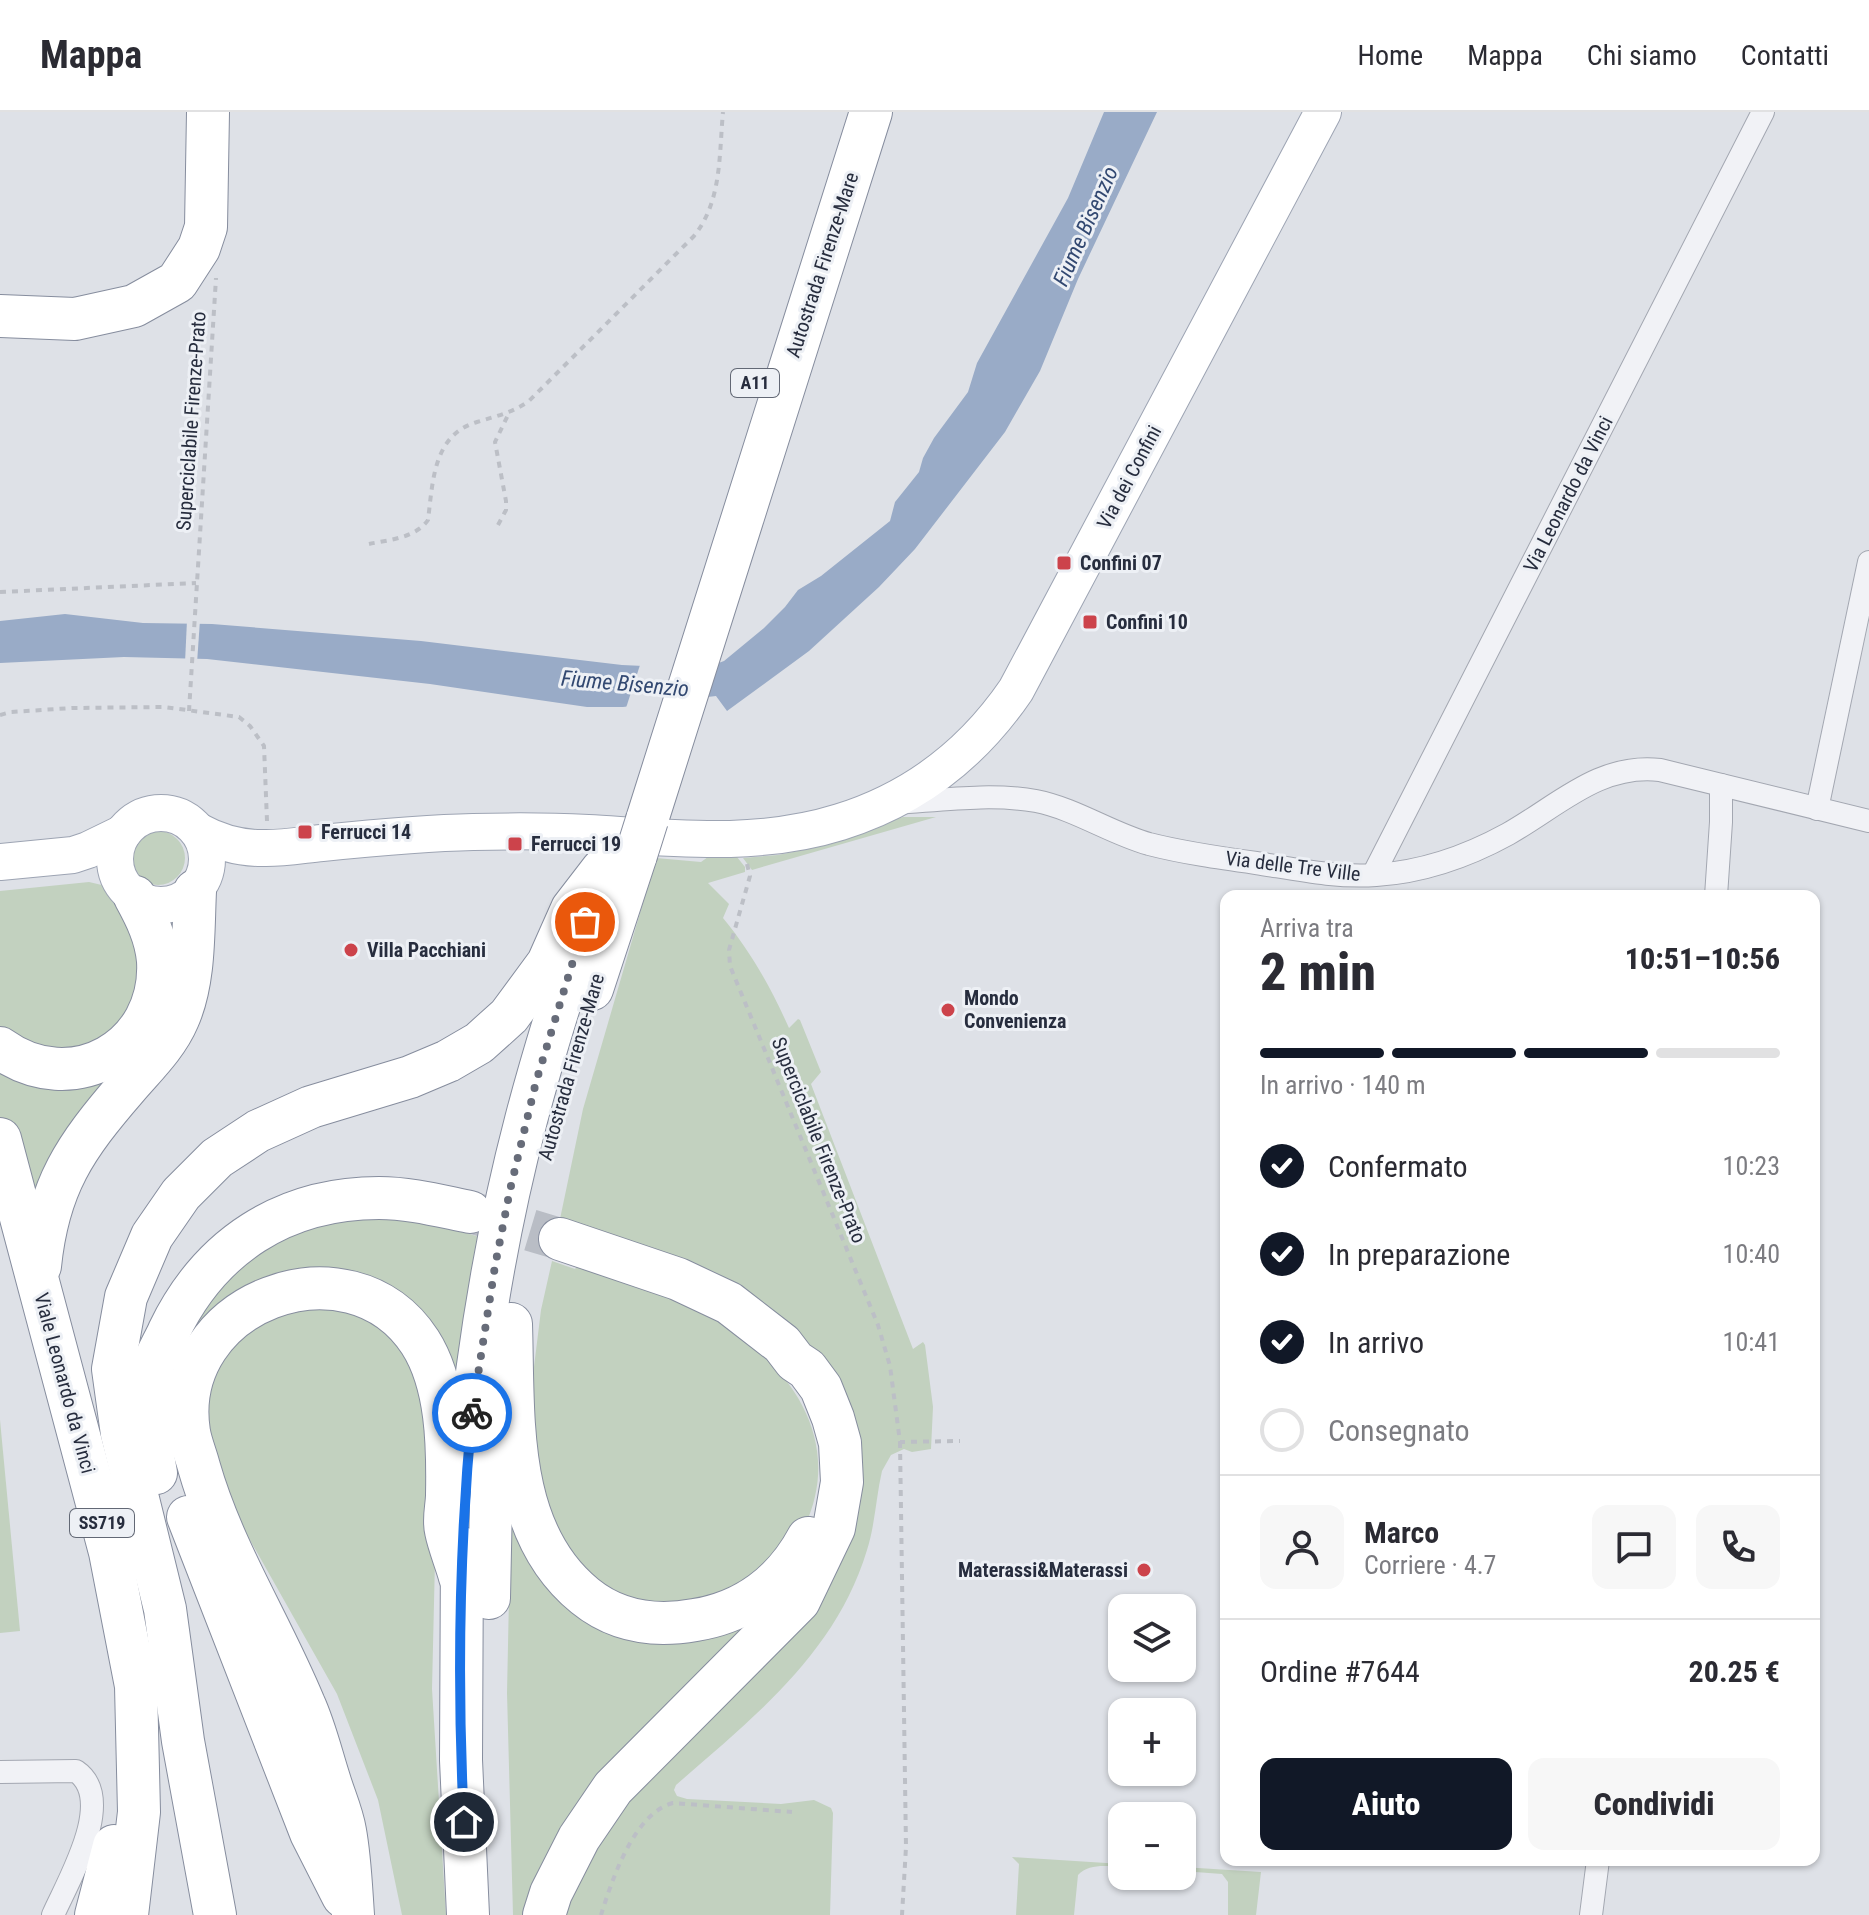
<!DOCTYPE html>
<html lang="it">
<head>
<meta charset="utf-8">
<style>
  body { margin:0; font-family:"Roboto Condensed",sans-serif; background:#f7f7f7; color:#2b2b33; height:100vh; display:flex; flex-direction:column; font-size:30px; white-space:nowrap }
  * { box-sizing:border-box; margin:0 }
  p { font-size:26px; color:#7c7c81 }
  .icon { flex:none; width:44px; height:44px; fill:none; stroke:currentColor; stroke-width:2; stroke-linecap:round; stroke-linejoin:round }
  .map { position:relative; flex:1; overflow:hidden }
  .sheet { position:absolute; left:1220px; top:778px; width:600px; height:976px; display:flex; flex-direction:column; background:#fff; border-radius:16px; box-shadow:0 2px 6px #0004 }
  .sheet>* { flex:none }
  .buttons { position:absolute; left:1108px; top:1482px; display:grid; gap:16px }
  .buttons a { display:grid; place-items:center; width:88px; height:88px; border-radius:16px; background:#fff; box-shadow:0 2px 6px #0004; font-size:40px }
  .pin { position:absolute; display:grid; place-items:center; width:68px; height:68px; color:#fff; margin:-34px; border:4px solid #fff; border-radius:50%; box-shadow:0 2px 8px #0007 }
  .courier { position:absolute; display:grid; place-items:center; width:80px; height:80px; margin:-40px; border:6px solid #1a73e8; border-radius:50%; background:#fff; color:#222; box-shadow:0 2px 10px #0007 }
  .head em { font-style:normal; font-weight:800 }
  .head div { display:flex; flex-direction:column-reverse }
  .head { display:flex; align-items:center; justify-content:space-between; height:136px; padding:0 40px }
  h1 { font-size:52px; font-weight:800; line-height:60px }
  .bar { display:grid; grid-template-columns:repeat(4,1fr); gap:12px 8px; align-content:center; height:96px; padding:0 40px }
  .bar i { height:10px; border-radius:6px; background:#e1e1e2 }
  .bar .on { background:#111827 }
  .bar p { grid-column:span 4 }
  .line { display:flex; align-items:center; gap:20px; padding:0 40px; border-top:2px solid #e1e1e2 }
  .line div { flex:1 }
  .round { display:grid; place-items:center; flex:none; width:84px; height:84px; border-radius:16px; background:#f7f7f7 }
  ol { padding:0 40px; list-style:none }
  li { display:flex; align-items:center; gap:24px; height:88px }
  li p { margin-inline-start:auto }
  li .icon { padding:8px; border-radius:50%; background:#111827; color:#fff; stroke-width:4 }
  li:last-child { color:#7c7c81 }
  li i { width:44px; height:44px; border:4px solid #e1e1e2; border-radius:50% }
  .action { display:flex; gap:16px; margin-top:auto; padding:16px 40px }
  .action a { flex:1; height:92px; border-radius:16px; background:#111827; color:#fff; font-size:32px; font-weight:800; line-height:92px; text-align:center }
  .action a+a { background:#f7f7f7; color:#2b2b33 }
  header { display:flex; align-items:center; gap:48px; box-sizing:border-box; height:112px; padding:0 40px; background:#fff; border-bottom:2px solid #e1e1e2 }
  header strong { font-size:38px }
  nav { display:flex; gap:44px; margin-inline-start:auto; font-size:28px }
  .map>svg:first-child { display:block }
  .green { fill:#c2d1bf }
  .water { fill:#99abc7 }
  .pier { fill:#dee1e7 }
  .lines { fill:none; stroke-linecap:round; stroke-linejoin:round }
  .highway-tunnel { stroke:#b9bdc5; stroke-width:42; stroke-dasharray:42 21; stroke-linecap:butt }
  .street-casing { stroke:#a3a7b1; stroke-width:24 }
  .primary-casing { stroke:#9da4b3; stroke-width:38 }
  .highway-casing { stroke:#868d9e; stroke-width:44 }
  .path { stroke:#bcbfc6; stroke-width:4; stroke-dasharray:6 6; stroke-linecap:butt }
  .street { stroke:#f1f2f6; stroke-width:22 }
  .primary { stroke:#fff; stroke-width:36 }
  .highway { stroke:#fff; stroke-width:42 }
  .highway-bridge-casing { stroke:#868d9e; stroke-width:44; stroke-linecap:butt }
  .highway-bridge { stroke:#fff; stroke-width:42 }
  .done { stroke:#676c79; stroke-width:8; stroke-dasharray:0 14.4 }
  .route { stroke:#1a73e8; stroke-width:10 }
  .poi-dot { fill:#cc434b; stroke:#edf0f5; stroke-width:3 }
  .labels { text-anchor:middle; stroke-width:6; stroke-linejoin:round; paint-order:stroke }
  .shield { fill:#edf0f5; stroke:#626875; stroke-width:2 }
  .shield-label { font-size:18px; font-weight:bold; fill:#272d3e }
  .street-label { font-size:20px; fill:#272d3e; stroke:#edf0f5 }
  .poi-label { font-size:20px; font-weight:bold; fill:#272d3e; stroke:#edf0f5; text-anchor:start }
  .water-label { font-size:22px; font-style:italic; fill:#324871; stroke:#edf0f5 }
</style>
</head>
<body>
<header>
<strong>Mappa</strong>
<nav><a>Home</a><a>Mappa</a><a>Chi siamo</a><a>Contatti</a></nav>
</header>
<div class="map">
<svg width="1869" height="1803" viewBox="0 0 1869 1803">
  <rect width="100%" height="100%" fill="#dee1e7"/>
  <g class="green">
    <polygon points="903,705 936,705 752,758 743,746 778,743 818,735"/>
    <circle cx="158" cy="746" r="27"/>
    <path d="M 708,745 L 737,745 L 745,755 L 745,760 L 708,771 L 729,792 L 723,806 C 751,840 771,876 789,916 L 798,907 L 800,908 L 821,960 L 811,972 L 913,1237 L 923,1230 L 925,1233 L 933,1295 L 931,1337 L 912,1340 L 904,1337 L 891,1343 L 882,1359 C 876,1385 875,1413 867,1438 C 836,1541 754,1605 676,1673 L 674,1678 L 677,1684 L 687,1687 L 781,1692 L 814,1688 L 831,1696 L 833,1701 L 830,1803 L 551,1803 L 578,1744 L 816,1474 L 830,1274 L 560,1107 L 583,997 L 656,746 L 701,750 Z"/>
    <polygon points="89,770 106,774 133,801 142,894 82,945 0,925 0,779"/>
    <polygon points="188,799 182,867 36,1101 0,1008 0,951 113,953 155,809"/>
    <polygon points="367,1104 440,1112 479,1125 453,1286 412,1208 254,1181 175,1260 189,1214 241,1149 308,1116"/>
    <path d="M 552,1149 L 575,1157 L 578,1153 C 614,1165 653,1174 688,1190 C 699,1194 709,1203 719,1209 C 792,1255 846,1330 803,1418 C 793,1436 761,1465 746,1482 L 630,1497 L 549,1426 L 529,1295 L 541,1198 Z"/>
    <polygon points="358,1194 421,1253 435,1448 432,1577 446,1803 402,1803 378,1688 337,1582 211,1359 201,1274 265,1197"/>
    <polygon points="0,1308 20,1519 0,1521"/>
    <polygon points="511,1388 590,1500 771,1486 533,1803 513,1803 507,1581"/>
    <path d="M 1012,1745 L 1122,1752 L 1122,1755 C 1107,1754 1089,1751 1078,1763 L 1074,1803 L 1016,1803 L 1019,1752 Z"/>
    <polygon points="1182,1755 1261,1760 1256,1803 1228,1803 1228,1770 1222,1762 1182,1759"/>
  </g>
  <polygon class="water" points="1104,0 1157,0 1078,167 1040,259 1005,320 915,437 879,475 809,539 727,599 716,584 623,595 587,595 430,572 207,547 124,545 0,551 0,509 65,502 143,511 212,512 421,529 622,553 687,556 710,554 724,549 764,516 785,495 798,478 821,464 890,409 895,390 919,360 923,346 934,326 968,280 977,251 1068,86"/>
  <g class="pier">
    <polygon points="187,508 200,508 197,551 185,551"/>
    <polygon points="641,550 687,552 706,590 625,599"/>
  </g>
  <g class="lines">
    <polyline class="highway-tunnel" points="470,1100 560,1127"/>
    <defs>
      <g id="street">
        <path d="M 897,691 C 942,688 991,681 1036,689 C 1076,697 1110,721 1149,732 C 1184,741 1220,746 1256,751 C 1295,757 1336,766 1376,763 C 1422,760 1468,744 1508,722 C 1558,694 1599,651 1660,658 L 1869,709"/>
        <polyline points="1817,697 1869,450"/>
        <polyline points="1373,763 1763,0"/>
        <polyline points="1716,784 1721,710 1721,673"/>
        <path d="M 0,1660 L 76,1659 C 117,1687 68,1769 53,1803"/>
        <polyline points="1591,1803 1598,1748"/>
      </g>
      <g id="primary">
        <circle cx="161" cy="747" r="46"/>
        <path d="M 198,719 C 218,730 238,736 261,736 C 281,737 302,733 322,731 C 372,726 422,721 473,720 C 511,719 549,719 588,721 C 673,726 757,736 840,710 C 914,687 973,641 1016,578 L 1323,0"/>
        <polyline points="0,750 73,743 88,738 123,721"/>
      </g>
      <g id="highway">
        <polyline points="0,204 75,207 134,194 177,170 199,136 206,115 208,0"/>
        <polyline points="647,708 871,0"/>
        <polyline points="592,877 636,743"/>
        <path d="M 0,936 C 72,988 163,937 158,849 C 156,825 146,805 135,785"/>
        <polyline points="0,1027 110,1440 136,1574 139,1700 127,1803"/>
        <path d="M 40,1154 C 48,1074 75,1035 127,975 C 145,954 167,933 178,907 C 195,869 193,820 195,779"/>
        <path d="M 511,1212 C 514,1305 505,1419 585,1484 C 617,1510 656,1515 695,1508 C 745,1500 784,1471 808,1426"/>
        <path d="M 466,1358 C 477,1241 496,1122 526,1008 C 542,947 561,886 581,826"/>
        <path d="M 156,1361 C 150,1328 144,1292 152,1258 C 154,1245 164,1231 169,1219 C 210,1134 284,1086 379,1086 C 410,1086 440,1094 470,1100"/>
        <polyline points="188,1405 311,1721 343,1784"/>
        <polyline points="462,1436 461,1648 468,1803"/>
        <polyline points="489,1486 491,1389 499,1313"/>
        <polyline points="96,1803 114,1734"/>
        <polyline points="215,1803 183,1629 165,1497 122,1322 113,1257 126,1185 152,1124 181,1082 217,1046 258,1019 311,995 410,965 448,949 479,931 509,904 548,851 572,797 602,758"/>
        <path d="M 353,1803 C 351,1775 350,1746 345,1719 C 342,1701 334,1684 329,1667 C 321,1642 315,1616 304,1592 C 271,1512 223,1439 199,1355 C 196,1343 191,1332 189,1320 C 169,1190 349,1122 420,1230 C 447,1272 448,1333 447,1383 C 447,1394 443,1407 446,1419 C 449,1434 456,1450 460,1465"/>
        <polyline points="544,1803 551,1781 579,1726 613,1676 799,1489 834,1416 842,1370 840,1331 833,1306 821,1276 807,1257 795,1249 782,1232 729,1191 678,1167 560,1127"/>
      </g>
    </defs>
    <use href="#street" class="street-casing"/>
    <use href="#primary" class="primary-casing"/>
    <use href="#highway" class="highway-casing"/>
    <g class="path">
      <polyline points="498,413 506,398 506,389 495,330 508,303"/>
      <path d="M 369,432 C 388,428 416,426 428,408 C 433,369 433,323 477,310 C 496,304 512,301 529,289 L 694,124 C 722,89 719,43 723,0"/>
      <polyline points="0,480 196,471"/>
      <polyline points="189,599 216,166"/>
      <polyline points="0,603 11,600 72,596 164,595 239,605 250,614 264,634 267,709"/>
      <polyline points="747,752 750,764 729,838 730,854 878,1213 890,1254 900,1330 960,1329"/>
      <polyline points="900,1330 906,1735 902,1803"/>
      <path d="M 601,1803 C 612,1768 634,1701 673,1691 L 792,1700"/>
    </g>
    <use href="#street" class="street"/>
    <use href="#primary" class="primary"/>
    <use href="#highway" class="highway"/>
    <defs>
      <polyline id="highway-bridge" points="636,743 647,708"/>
    </defs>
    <use href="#highway-bridge" class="highway-bridge-casing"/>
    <use href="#highway-bridge" class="highway-bridge"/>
  </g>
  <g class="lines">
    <polyline class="done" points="472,1301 495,1154 510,1078 536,970 585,810"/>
    <path class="route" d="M 464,1710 C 457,1573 459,1437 472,1301"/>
  </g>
  <g class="poi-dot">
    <rect x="1056" y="443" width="16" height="16" rx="4"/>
    <rect x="1082" y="502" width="16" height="16" rx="4"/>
    <rect x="297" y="712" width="16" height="16" rx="4"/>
    <rect x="507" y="724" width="16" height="16" rx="4"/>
    <circle cx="351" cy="838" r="8"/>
    <circle cx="948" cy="898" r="8"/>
    <circle cx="1144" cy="1458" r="8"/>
  </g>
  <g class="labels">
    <g class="shield">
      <rect x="731" y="257" width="48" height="28" rx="6"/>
      <rect x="70" y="1397" width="64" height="28" rx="6"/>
    </g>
    <g class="shield-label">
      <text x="755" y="277">A11</text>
      <text x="102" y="1417">SS719</text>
    </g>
    <g class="street-label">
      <text transform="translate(822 153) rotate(-72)" y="7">Autostrada Firenze-Mare</text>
      <text transform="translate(191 309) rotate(-86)" y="7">Superciclabile Firenze-Prato</text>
      <text transform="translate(1129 365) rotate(-62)" y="7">Via dei Confini</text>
      <text transform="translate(1568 382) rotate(-63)" y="7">Via Leonardo da Vinci</text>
      <text transform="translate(1293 754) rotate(7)" y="7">Via delle Tre Ville</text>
      <text transform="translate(571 955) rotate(-74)" y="7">Autostrada Firenze-Mare</text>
      <text transform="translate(819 1028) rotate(68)" y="7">Superciclabile Firenze-Prato</text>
      <text transform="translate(65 1271) rotate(75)" y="7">Viale Leonardo da Vinci</text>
    </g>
    <g class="poi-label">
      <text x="1080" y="458">Confini 07</text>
      <text x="1106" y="517">Confini 10</text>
      <text x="321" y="727">Ferrucci 14</text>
      <text x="531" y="739">Ferrucci 19</text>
      <text x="367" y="845">Villa Pacchiani</text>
      <text x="964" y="893">Mondo<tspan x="964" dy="23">Convenienza</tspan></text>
      <text x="1128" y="1465" text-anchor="end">Materassi&amp;Materassi</text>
    </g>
    <g class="water-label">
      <text transform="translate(1085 114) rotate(-66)" y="8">Fiume Bisenzio</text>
      <text transform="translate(625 571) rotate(5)" y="8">Fiume Bisenzio</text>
    </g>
  </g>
</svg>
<div class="buttons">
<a><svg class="icon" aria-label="layers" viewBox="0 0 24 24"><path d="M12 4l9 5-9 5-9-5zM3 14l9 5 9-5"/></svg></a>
<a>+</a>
<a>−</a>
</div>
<div class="pin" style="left:585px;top:810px;background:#ea580c"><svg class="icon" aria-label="bag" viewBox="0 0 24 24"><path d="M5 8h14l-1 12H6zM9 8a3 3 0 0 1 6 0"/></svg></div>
<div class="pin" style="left:464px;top:1710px;background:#1f2937"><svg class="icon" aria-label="home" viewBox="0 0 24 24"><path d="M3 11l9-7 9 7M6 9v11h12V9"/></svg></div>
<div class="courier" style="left:472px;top:1301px"><svg class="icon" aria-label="bike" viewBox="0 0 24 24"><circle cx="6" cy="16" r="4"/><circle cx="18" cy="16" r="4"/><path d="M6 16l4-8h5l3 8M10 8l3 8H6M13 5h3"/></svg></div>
<section class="sheet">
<div class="head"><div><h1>2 min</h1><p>Arriva tra</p></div><em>10:51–10:56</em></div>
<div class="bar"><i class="on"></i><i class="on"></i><i class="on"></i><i></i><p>In arrivo · 140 m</p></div>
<ol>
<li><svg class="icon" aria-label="check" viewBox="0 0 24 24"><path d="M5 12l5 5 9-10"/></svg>Confermato<p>10:23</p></li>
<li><svg class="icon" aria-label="check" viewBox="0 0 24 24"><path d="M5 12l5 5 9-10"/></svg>In preparazione<p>10:40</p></li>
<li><svg class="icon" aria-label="check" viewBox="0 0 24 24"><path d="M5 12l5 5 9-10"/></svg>In arrivo<p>10:41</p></li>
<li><i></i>Consegnato</li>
</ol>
<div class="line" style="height:144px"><a class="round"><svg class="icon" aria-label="person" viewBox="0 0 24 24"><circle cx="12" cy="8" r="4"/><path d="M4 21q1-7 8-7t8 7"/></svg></a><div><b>Marco</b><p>Corriere · 4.7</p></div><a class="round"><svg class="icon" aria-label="chat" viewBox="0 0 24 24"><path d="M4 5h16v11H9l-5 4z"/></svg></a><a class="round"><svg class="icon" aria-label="phone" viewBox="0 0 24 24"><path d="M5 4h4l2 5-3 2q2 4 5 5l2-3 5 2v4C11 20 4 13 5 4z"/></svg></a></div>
<div class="line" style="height:104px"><div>Ordine #7644</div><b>20.25 €</b></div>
<div class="action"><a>Aiuto</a><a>Condividi</a></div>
</section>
</div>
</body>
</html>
